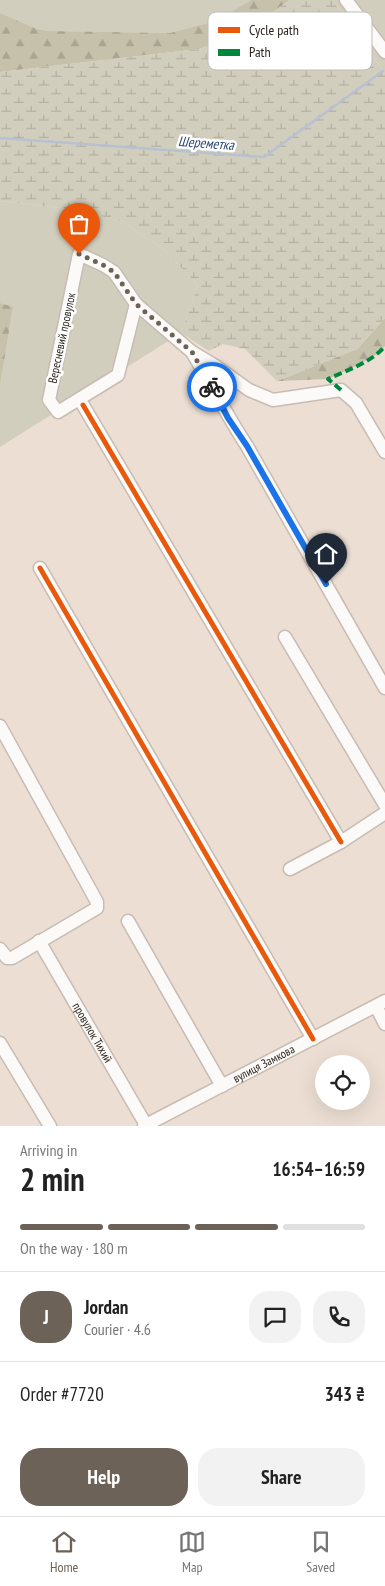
<!DOCTYPE html>
<html lang="en">
<head>
<meta charset="utf-8">
<style>
  body { margin:0; font-family:"PT Sans Narrow",sans-serif; background:#f2f2f2; color:#222; height:100vh; display:flex; flex-direction:column; font-size:19px; white-space:nowrap }
  * { box-sizing:border-box; margin:0 }
  p { font-size:16px; color:#767676 }
  .icon { flex:none; width:28px; height:28px; fill:none; stroke:currentColor; stroke-width:2; stroke-linecap:round; stroke-linejoin:round }
  .map { position:relative; height:1126px; overflow:hidden }
  .side { display:flex; flex-direction:column; background:#fff; flex:1 }
  .side>* { flex:none }
  .fabs { position:absolute; left:315px; top:1055px; display:grid; gap:10px }
  .fabs a { display:grid; place-items:center; width:55px; height:55px; border-radius:50%; background:#fff; box-shadow:0 5px 20px #0002; font-size:25px }
  .pin { position:absolute; display:grid; place-items:center; width:42px; height:42px; color:#fff; margin:-51px -21px; border-radius:50% 50% 50% 0; rotate:-45deg; box-shadow:0 0 5px #0007 }
  .pin .icon { rotate:45deg }
  .courier { position:absolute; display:grid; place-items:center; width:50px; height:50px; margin:-25px; border:4px solid #1a73e8; border-radius:50%; background:#fff; color:#222; box-shadow:0 1px 6px #0007 }
  .summary em { font-style:normal; font-weight:700 }
  .summary div { display:flex; flex-direction:column-reverse }
  .summary { display:flex; align-items:center; justify-content:space-between; height:85px; padding:0 20px }
  h1 { font-size:32px; font-weight:700; line-height:38px }
  .bar { display:grid; grid-template-columns:repeat(4,1fr); gap:8px 5px; align-content:center; height:60px; padding:0 20px }
  .bar i { height:6px; border-radius:4px; background:#e0e0e0 }
  .bar .active { background:#6d6258 }
  .bar p { grid-column:span 4 }
  .line { display:flex; align-items:center; gap:12px; padding:0 20px; border-top:1px solid #e0e0e0 }
  .line div { flex:1 }
  .round { display:grid; place-items:center; flex:none; width:52px; height:52px; border-radius:20px; background:#f2f2f2 }
  .button { display:flex; gap:10px; margin-top:auto; padding:10px 20px }
  .button a { flex:1; height:58px; border-radius:20px; background:#6d6258; color:#fff; font-size:20px; font-weight:700; line-height:58px; text-align:center }
  .button a+a { background:#f2f2f2; color:#222 }
  .tabs { display:flex; justify-content:space-around; align-items:center; height:70px; border-top:1px solid #e0e0e0; background:#fff; font-size:14px; color:#767676 }
  .tabs a { display:grid; justify-items:center; gap:2px }
  .tabs .active { color:#6d6258 }
  .map>svg:first-child { display:block }
  .green { fill:#d2cebd }
  .forest { fill:url(#forest-firs) }
  .wetland { fill:url(#wetland-marsh) }
  .lines { fill:none; stroke-linecap:round; stroke-linejoin:round }
  .stream { stroke:#b8c1d1; stroke-width:2.5 }
  .minor-casing { stroke:#c7bcb3; stroke-width:15 }
  .minor { stroke:#fcfaf8; stroke-width:12 }
  .quiet { stroke:#00873e; stroke-width:4; stroke-dasharray:8 4; stroke-linecap:butt }
  .cycleway-casing { stroke:#fff; stroke-width:8 }
  .cycleway { stroke:#e8590c; stroke-width:5 }
  .done { stroke:#6d6258; stroke-width:5; stroke-dasharray:0 9 }
  .route { stroke:#1a73e8; stroke-width:6 }
  .labels { text-anchor:middle; stroke-width:5; stroke-linejoin:round; paint-order:stroke }
  .street-label { font-size:12px; fill:#291f17; stroke:#fff }
  .water-label { font-size:14px; font-style:italic; fill:#2b476f; stroke:#fff }
  .key { fill:#fff; stroke:#bfbcb9; stroke-width:1 }
  .key-label { font-size:14px; fill:#291f17 }
</style>
</head>
<body>
<div class="map">
<svg width="385" height="1126" viewBox="0 0 385 1126">
  <defs>
    <pattern id="forest-firs" width="22" height="20" patternUnits="userSpaceOnUse" patternTransform="scale(1.25)"><rect width="22" height="20" fill="#c6c1aa"/><path d="M5 1l3.5 6h-7zM16 11l3.5 6h-7z" fill="#aaa592"/></pattern>
    <pattern id="wetland-marsh" width="20" height="14" patternUnits="userSpaceOnUse" patternTransform="scale(1.25)"><rect width="20" height="14" fill="#d2cebd"/><path d="M1 5h8M5 5V1M11 12h8M15 12V8" fill="none" stroke="#b4b0a2"/></pattern>
  </defs>
  <rect width="100%" height="100%" fill="#ecded2"/>
  <g class="green">
    <polygon points="0,0 251,0 215,21 170,33 48,31 37,29 0,13"/>
    <polygon points="333,0 385,0 385,74 383,71"/>
    <polygon points="0,201 78,210 123,222 162,248 198,285 181,333 0,447 0,386 13,308 0,303"/>
  </g>
  <g class="forest">
    <polygon points="251,0 290,0 240,35 199,49 0,72 0,13 37,29 48,31 170,33 215,21"/>
    <polygon points="0,303 13,307 0,386"/>
    <polygon points="385,318 385,346 379,353 356,366 328,379 277,381 357,349"/>
  </g>
  <polygon class="wetland" points="290,0 333,0 385,74 385,318 357,349 277,381 245,349 223,344 209,351 181,333 198,285 162,248 123,222 78,210 0,201 0,72 199,49 240,35"/>
  <g class="lines">
    <polyline class="stream" points="0,138 264,157 383,71"/>
    <defs>
      <g id="minor">
        <polyline points="346,0 385,52"/>
        <polygon points="79,254 103,265 114,272 136,304 118,375 58,412 49,400"/>
        <polyline points="136,304 192,352 217,367 249,390 273,400 341,390 356,403 385,452"/>
        <path d="M 192,352 C 211,384 227,416 247,446 L 385,688"/>
        <polyline points="83,405 341,842"/>
        <polyline points="40,568 313,1039"/>
        <polyline points="285,637 385,805"/>
        <polyline points="0,726 97,902 97,908 12,958 7,958 0,949"/>
        <polyline points="290,869 341,842 385,813"/>
        <polyline points="128,921 222,1086"/>
        <path id="s1" d="M 39,941 L 146,1125"/>
        <polyline points="376,1006 385,1024"/>
        <polyline points="0,1043 50,1126"/>
        <path id="s2" d="M 144,1126 L 385,1001"/>
      </g>
    </defs>
    <use href="#minor" class="minor-casing"/>
    <use href="#minor" class="minor"/>
    <path class="quiet" d="M 341,390 L 328,379 C 347,370 371,363 385,346"/>
    <defs>
      <g id="cycleway">
        <polyline points="83,405 341,842"/>
        <polyline points="40,568 313,1039"/>
      </g>
    </defs>
    <use href="#cycleway" class="cycleway-casing"/>
    <use href="#cycleway" class="cycleway"/>
  </g>
  <g class="lines">
    <polyline class="done" points="79,254 103,265 114,272 136,304 192,352 212,387"/>
    <polyline class="route" points="212,387 228,418 247,446 326,584"/>
  </g>
  <g class="labels">
    <g class="street-label">
      <text transform="translate(62 338) rotate(-78)" y="4">Вересневий провулок</text>
      <text dy="4" stroke="none"><textPath href="#s1" startOffset="106">провулок Тихий</textPath></text>
      <text dy="4" stroke="none"><textPath href="#s2" startOffset="135">вулиця Замкова</textPath></text>
    </g>
    <g class="water-label">
      <text transform="translate(206 143) rotate(4)" y="5">Шереметка</text>
    </g>
  </g>
  <rect x="208" y="12" width="164" height="58" rx="8" class="key"/>
  <rect x="218" y="27" width="22" height="6" fill="#e8590c"/>
  <rect x="218" y="49" width="22" height="7" fill="#00873e"/>
  <g class="key-label">
    <text x="249" y="35">Cycle path</text>
    <text x="249" y="57">Path</text>
  </g>
</svg>
<div class="fabs">
<a><svg class="icon" aria-label="locate" viewBox="0 0 24 24"><circle cx="12" cy="12" r="6"/><path d="M12 2v4M12 18v4M2 12h4M18 12h4"/></svg></a>
</div>
<div class="pin" style="left:79px;top:254px;background:#ea580c"><svg class="icon" aria-label="bag" viewBox="0 0 24 24"><path d="M5 8h14l-1 12H6zM9 8a3 3 0 0 1 6 0"/></svg></div>
<div class="pin" style="left:326px;top:584px;background:#1f2937"><svg class="icon" aria-label="home" viewBox="0 0 24 24"><path d="M3 11l9-7 9 7M6 9v11h12V9"/></svg></div>
<div class="courier" style="left:212px;top:387px"><svg class="icon" aria-label="bike" viewBox="0 0 24 24"><circle cx="6" cy="16" r="4"/><circle cx="18" cy="16" r="4"/><path d="M6 16l4-8h5l3 8M10 8l3 8H6M13 5h3"/></svg></div>
</div>
<section class="side">
<div class="summary"><div><h1>2 min</h1><p>Arriving in</p></div><em>16:54–16:59</em></div>
<div class="bar"><i class="active"></i><i class="active"></i><i class="active"></i><i></i><p>On the way · 180 m</p></div>
<div class="line" style="height:90px"><b class="round" style="background:#6d6258;color:#fff">J</b><div><b>Jordan</b><p>Courier · 4.6</p></div><a class="round"><svg class="icon" aria-label="chat" viewBox="0 0 24 24"><path d="M4 5h16v11H9l-5 4z"/></svg></a><a class="round"><svg class="icon" aria-label="phone" viewBox="0 0 24 24"><path d="M5 4h4l2 5-3 2q2 4 5 5l2-3 5 2v4C11 20 4 13 5 4z"/></svg></a></div>
<div class="line" style="height:65px"><div>Order #7720</div><b>343 ₴</b></div>
<div class="button"><a>Help</a><a>Share</a></div>
</section>
<nav class="tabs">
<a class="active"><svg class="icon" aria-label="home" viewBox="0 0 24 24"><path d="M3 11l9-7 9 7M6 9v11h12V9"/></svg>Home</a>
<a><svg class="icon" aria-label="map" viewBox="0 0 24 24"><path d="M3 6l6-2 6 2 6-2v14l-6 2-6-2-6 2zM9 4v14M15 6v14"/></svg>Map</a>
<a><svg class="icon" aria-label="saved" viewBox="0 0 24 24"><path d="M7 4h10v16l-5-4-5 4z"/></svg>Saved</a>
</nav>
</body>
</html>
